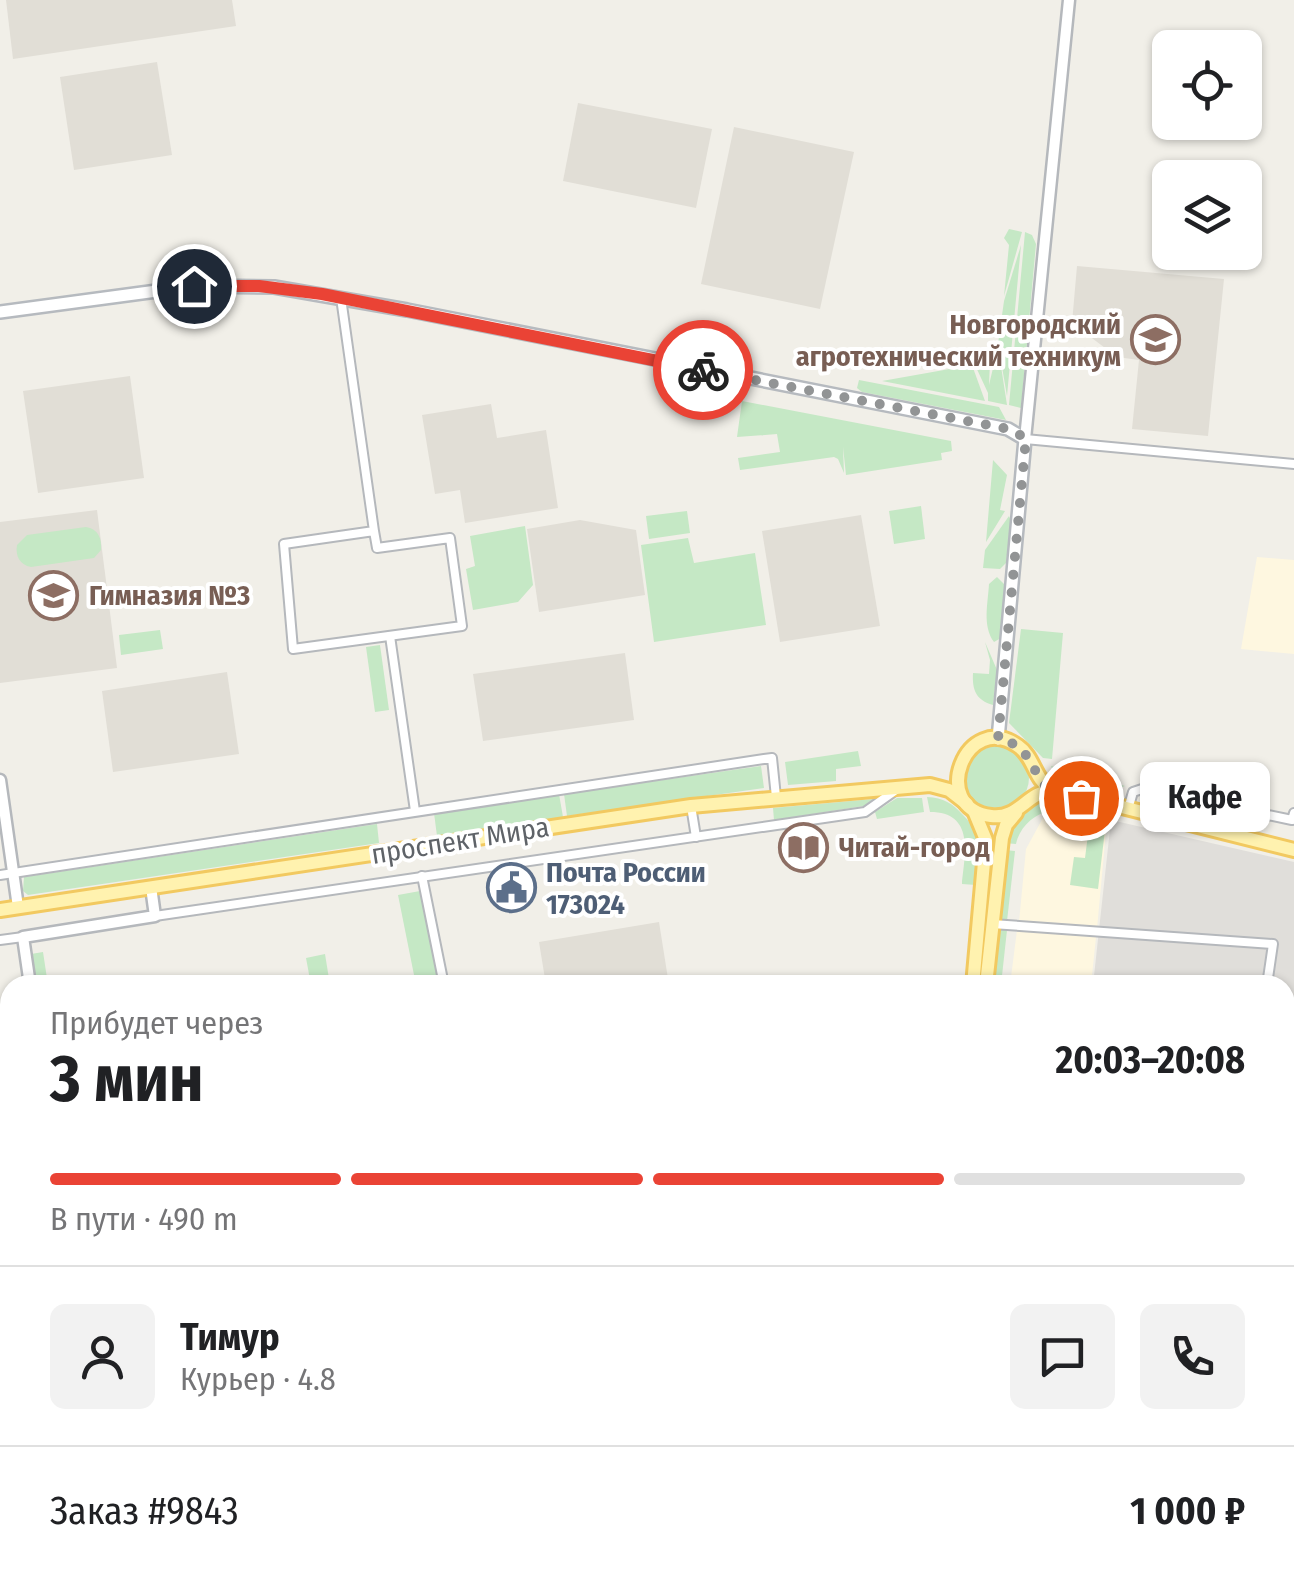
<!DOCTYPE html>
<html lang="ru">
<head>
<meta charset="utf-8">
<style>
  body { margin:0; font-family:"Fira Sans Condensed",sans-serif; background:#f2f2f2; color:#202124; height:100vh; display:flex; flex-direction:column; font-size:38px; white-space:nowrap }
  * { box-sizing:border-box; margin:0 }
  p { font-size:32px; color:#757577 }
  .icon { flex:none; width:55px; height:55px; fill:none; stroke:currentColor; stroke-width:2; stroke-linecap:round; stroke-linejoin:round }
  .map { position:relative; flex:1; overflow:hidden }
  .sheet { position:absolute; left:0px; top:975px; width:1295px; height:622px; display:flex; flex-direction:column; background:#fff; border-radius:30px 30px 0 0; box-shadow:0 2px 8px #0004 }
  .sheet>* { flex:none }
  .controls { position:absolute; left:1152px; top:30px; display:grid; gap:20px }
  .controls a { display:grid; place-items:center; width:110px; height:110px; border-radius:15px; background:#fff; box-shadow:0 2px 8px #0004; font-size:50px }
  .pin { position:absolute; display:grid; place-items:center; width:85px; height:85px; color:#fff; margin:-42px; border:5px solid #fff; border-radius:50%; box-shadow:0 2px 10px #0007 }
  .courier { position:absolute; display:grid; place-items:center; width:100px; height:100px; margin:-50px; border:8px solid #ea4335; border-radius:50%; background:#fff; color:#222; box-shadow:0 2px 12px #0007 }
  .bubble { position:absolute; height:70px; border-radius:15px; background:#fff; box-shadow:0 2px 8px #0004; font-size:32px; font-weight:700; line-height:70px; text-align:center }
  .head em { font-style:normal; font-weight:700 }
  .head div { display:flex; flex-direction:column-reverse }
  .head { display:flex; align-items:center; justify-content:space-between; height:170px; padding:0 50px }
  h1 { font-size:65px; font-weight:700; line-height:75px }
  .bar { display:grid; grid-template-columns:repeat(4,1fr); gap:15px 10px; align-content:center; height:120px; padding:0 50px }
  .bar i { height:12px; border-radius:8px; background:#e0e0e0 }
  .bar .active { background:#ea4335 }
  .bar p { grid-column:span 4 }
  .line { display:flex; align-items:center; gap:25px; padding:0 50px; border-top:2px solid #e0e0e0 }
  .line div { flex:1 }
  .round { display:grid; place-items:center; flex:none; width:105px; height:105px; border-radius:15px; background:#f2f2f2 }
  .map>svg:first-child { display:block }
  .commercial { fill:#fef7e0 }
  .industrial { fill:#e0deda }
  .education { fill:#e1ded6 }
  .green { fill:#c5e8c5 }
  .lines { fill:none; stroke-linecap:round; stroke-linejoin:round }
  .minor-casing { stroke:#b5b8bc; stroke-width:12 }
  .tertiary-casing { stroke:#b5b8bc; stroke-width:15 }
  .secondary-casing { stroke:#b6babf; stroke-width:16 }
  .primary-casing { stroke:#f2c960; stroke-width:18 }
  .minor { stroke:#fff; stroke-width:8 }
  .tertiary { stroke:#fff; stroke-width:10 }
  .secondary { stroke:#fff; stroke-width:11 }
  .primary { stroke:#fff2af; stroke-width:12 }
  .done { stroke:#929495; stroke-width:10; stroke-dasharray:0 18 }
  .route { stroke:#ea4335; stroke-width:12 }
  .labels { text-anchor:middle; stroke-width:8; stroke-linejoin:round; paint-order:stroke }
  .education-label { font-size:28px; font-weight:bold; fill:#785e54; stroke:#fff; text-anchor:start }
  .street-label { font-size:28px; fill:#5f6368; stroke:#fff }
  .service-label { font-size:28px; font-weight:bold; fill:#4e5e75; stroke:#fff; text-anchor:start }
</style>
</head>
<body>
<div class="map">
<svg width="1294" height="1596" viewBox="0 0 1294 1596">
  <rect width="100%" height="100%" fill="#f1efe8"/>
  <g class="commercial">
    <polygon points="1257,557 1294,560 1294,654 1241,649"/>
    <polygon points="1054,809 1107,820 1097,929 1019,922 1026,849 1044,816"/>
    <polygon points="1017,930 1096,937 1091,985 1010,985"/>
  </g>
  <g class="industrial">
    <polygon points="1111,820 1294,862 1294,1210 1285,1209 1285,985 1093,985"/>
    <polygon points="1285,1215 1294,1217 1294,1311 1285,1312"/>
    <polygon points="1285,1333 1294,1335 1294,1446 1285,1373"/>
    <polygon points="1285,1435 1294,1505 1294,1596 1046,1596 1045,1588 1285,1588"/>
  </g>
  <g class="education">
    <polygon points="6,0 232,0 236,26 13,59"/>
    <polygon points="157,62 172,155 74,170 60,77"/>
    <polygon points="578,103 712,129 696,208 563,181"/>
    <polygon points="734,127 854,152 820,309 701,284"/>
    <polygon points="1077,266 1224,279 1208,436 1132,429 1139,360 1117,357 1072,323"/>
    <polygon points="130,376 144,478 38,493 23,391"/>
    <polygon points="491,404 497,438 546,430 558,508 465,523 460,490 435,494 422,415"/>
    <polygon points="97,510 117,668 0,683 0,522"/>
    <polygon points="861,515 880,626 780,642 762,531"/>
    <polygon points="580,520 636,530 645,595 539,612 527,529"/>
    <polygon points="625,653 634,720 483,741 473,674"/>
    <polygon points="227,672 239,754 113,772 102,691"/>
    <polygon points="659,922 669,985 546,985 539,942"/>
    <polygon points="10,1157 10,1239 0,1241 0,1173"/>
    <polygon points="622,1588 764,1588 765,1596 624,1596"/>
    <polygon points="770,1588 879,1588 881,1596 771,1596"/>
  </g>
  <g class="green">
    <polygon points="1009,229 1022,232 1004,296 1009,245 1004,238"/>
    <polygon points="1025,232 1032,235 1036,244 1021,408 1009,405"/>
    <polygon points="1021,245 1007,396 998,344 1004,301"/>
    <polygon points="998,347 1007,405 988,401 988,393 975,365 990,362 989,385"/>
    <polygon points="972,365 985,401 882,381"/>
    <polygon points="859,380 999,407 1006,420 862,392 857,388"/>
    <polygon points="742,401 951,441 952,451 941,453 942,460 846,475 843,447 844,473 838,459 834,457 740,470 738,458 780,452 777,434 737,437"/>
    <polygon points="993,460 1007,475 1000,510 1005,511 986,542"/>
    <polygon points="921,506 925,539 894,544 889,511"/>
    <polygon points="687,511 690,533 649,539 646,516"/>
    <polygon points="1009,516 1011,521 1006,563 1000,569 983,568 985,550"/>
    <polygon points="525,526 533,585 518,602 473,610 466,569 475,566 470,536"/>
    <path d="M 86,527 C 98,529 102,538 101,550 L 94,558 L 31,567 C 20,565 15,556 17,545 L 27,535 Z"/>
    <polygon points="688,538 694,563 755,553 766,625 654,642 641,545"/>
    <path d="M 997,577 L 1005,585 L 1001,638 L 994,642 C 982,626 988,603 989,584 Z"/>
    <polygon points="1021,629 1063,633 1052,759 1043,758 1009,723"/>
    <polygon points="160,630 163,649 121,655 119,635"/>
    <path d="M 985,642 L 997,670 L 993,705 C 976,700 972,690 973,673 L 989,674 L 990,660 Z"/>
    <polygon points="380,645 389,710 375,712 366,647"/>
    <circle cx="997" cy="778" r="32"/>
    <polygon points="858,751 861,766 836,769 836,781 788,785 785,762"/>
    <polygon points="761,766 764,788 567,816 564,794"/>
    <polygon points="1051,766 1125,786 1098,794 1059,784"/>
    <polygon points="559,794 563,817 437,836 434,813"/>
    <path d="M 927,797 C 944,798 952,803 963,815 C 985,836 980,857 976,885 L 962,884 C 965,854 975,812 930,812 Z"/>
    <polygon points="897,798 922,798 924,812 877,819 875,812"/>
    <polygon points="873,799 864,806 774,820 773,808"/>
    <path d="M 1040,799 L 1048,801 L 1045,812 C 1031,817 1019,829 1016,844 L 1004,843 L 1008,828 Z"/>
    <polygon points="377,824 379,843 28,895 23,891 24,877"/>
    <polygon points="1089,827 1105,830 1098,889 1070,885 1074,857 1085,858"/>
    <polygon points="1005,850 1015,851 1007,921 997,920"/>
    <polygon points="420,891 439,985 416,985 398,895"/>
    <polygon points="997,929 1007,930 1001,985 991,985"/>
    <polygon points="43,952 48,985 35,985 31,954"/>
    <polygon points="325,954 330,985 311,985 306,958"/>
  </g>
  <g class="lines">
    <defs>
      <g id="minor">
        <polyline points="341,298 374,531 377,548 450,538 462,626 293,649 284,544 374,531"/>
        <polyline points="1025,439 1294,464"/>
        <polyline points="390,636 415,811"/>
        <polyline points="691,806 696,837"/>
        <polyline points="1128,809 1133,792 1142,789 1292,820 1294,813"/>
        <polyline points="0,875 764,759 772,758 776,797"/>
        <polyline points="422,876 444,985"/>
        <polyline points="155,916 865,812 896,790"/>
        <polyline points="992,924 1273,944 1267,985"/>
        <polyline points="0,940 23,937"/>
        <polyline points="1285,1329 1294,1330"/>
        <polyline points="0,1494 10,1492"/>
        <polyline points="289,1588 291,1596"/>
      </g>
      <g id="tertiary">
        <polyline points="1025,439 1069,0"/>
        <polyline points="0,780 18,907"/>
        <polyline points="30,985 23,937 155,916 151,887"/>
        <polyline points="0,1128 10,1113"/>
        <polyline points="1020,1588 1021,1596"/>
      </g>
      <g id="secondary">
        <polyline points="0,312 194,286 274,287 407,310 1008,429 1025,439 998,739"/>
        <polyline points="0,1532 10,1530"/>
        <polyline points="0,1544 10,1542"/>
      </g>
      <g id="primary">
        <path d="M 1053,791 C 1028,790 1019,820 991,816 C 928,808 966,709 1018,746 C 1034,757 1034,778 1050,789 L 1294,850"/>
        <polyline points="0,910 691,806 930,785 949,790 967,804"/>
        <polyline points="973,985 986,840 974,811"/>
        <polyline points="986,985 1002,838 1006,825 1016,813"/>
        <polyline points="993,1588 995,1596"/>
      </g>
    </defs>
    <use href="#minor" class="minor-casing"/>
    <use href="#tertiary" class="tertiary-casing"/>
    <use href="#secondary" class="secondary-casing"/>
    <use href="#primary" class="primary-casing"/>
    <use href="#minor" class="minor"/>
    <use href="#tertiary" class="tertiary"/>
    <use href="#secondary" class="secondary"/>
    <use href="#primary" class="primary"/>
  </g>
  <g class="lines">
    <path class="done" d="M 703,370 L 988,425 L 1008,429 L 1026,438 L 998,739 C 1029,744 1029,766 1046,787 L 1081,798"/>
    <polyline class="route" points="194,286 259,286 322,294 703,370"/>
  </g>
  <defs>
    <symbol id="university-ring" viewBox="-11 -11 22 22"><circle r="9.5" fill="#fff" stroke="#8d6e63" stroke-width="1.5"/><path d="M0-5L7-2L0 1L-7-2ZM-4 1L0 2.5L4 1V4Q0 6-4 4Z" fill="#8d6e63"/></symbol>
    <symbol id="school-ring" viewBox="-11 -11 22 22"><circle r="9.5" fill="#fff" stroke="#8d6e63" stroke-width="1.5"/><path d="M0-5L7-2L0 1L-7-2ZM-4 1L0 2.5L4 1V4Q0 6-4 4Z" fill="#8d6e63"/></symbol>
    <symbol id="library-ring" viewBox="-11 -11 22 22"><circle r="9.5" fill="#fff" stroke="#8d6e63" stroke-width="1.5"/><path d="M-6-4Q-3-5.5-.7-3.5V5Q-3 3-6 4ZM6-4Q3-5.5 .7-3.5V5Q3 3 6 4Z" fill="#8d6e63"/></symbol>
    <symbol id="civic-ring" viewBox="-11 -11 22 22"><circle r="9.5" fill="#fff" stroke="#5c6f8a" stroke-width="1.5"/><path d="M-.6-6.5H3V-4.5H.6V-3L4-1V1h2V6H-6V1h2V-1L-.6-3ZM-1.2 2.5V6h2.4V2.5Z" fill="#5c6f8a"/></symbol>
  </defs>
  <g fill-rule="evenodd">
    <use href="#university-ring" x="1128" y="312" width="55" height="55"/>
    <use href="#school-ring" x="26" y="568" width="55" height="55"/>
    <use href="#library-ring" x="776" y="820" width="55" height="55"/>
    <use href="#civic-ring" x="484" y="860" width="55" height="55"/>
  </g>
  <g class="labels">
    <g class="education-label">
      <text x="1121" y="334" text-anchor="end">Новгородский<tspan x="1121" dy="32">агротехнический техникум</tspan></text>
      <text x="89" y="605">Гимназия №3</text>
      <text x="839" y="857">Читай-город</text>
    </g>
    <g class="street-label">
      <text transform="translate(460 840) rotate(-9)" y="10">проспект Мира</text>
    </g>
    <g class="service-label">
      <text x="546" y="882">Почта России<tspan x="546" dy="32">173024</tspan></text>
    </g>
  </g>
</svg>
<div class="controls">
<a><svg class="icon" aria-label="locate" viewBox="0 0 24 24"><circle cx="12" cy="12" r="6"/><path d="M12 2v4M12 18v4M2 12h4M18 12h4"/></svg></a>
<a><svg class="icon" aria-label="layers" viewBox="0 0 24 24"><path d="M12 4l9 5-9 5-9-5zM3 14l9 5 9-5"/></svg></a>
</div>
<div class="pin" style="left:1081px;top:798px;background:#ea580c"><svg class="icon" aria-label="bag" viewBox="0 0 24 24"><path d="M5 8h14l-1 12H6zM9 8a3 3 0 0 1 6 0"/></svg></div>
<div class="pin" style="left:194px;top:286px;background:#1f2937"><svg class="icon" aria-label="home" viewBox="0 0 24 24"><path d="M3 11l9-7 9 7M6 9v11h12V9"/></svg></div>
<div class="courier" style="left:703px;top:370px"><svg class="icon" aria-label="bike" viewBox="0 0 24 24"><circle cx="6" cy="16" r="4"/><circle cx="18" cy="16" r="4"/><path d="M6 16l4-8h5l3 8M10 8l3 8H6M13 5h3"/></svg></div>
<div class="bubble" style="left:1140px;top:762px;width:130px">Кафе</div>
<section class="sheet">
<div class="head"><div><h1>3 мин</h1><p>Прибудет через</p></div><em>20:03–20:08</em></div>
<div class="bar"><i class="active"></i><i class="active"></i><i class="active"></i><i></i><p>В пути · 490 m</p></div>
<div class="line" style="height:180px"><a class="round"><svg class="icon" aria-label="person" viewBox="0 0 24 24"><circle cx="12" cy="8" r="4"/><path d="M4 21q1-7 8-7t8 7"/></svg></a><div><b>Тимур</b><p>Курьер · 4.8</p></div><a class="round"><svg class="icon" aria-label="chat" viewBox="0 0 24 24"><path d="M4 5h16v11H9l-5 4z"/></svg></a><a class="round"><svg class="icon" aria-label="phone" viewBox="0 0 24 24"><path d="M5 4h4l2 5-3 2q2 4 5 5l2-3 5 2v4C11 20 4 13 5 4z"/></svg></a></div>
<div class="line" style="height:130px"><div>Заказ #9843</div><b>1 000 ₽</b></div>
</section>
</div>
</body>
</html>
